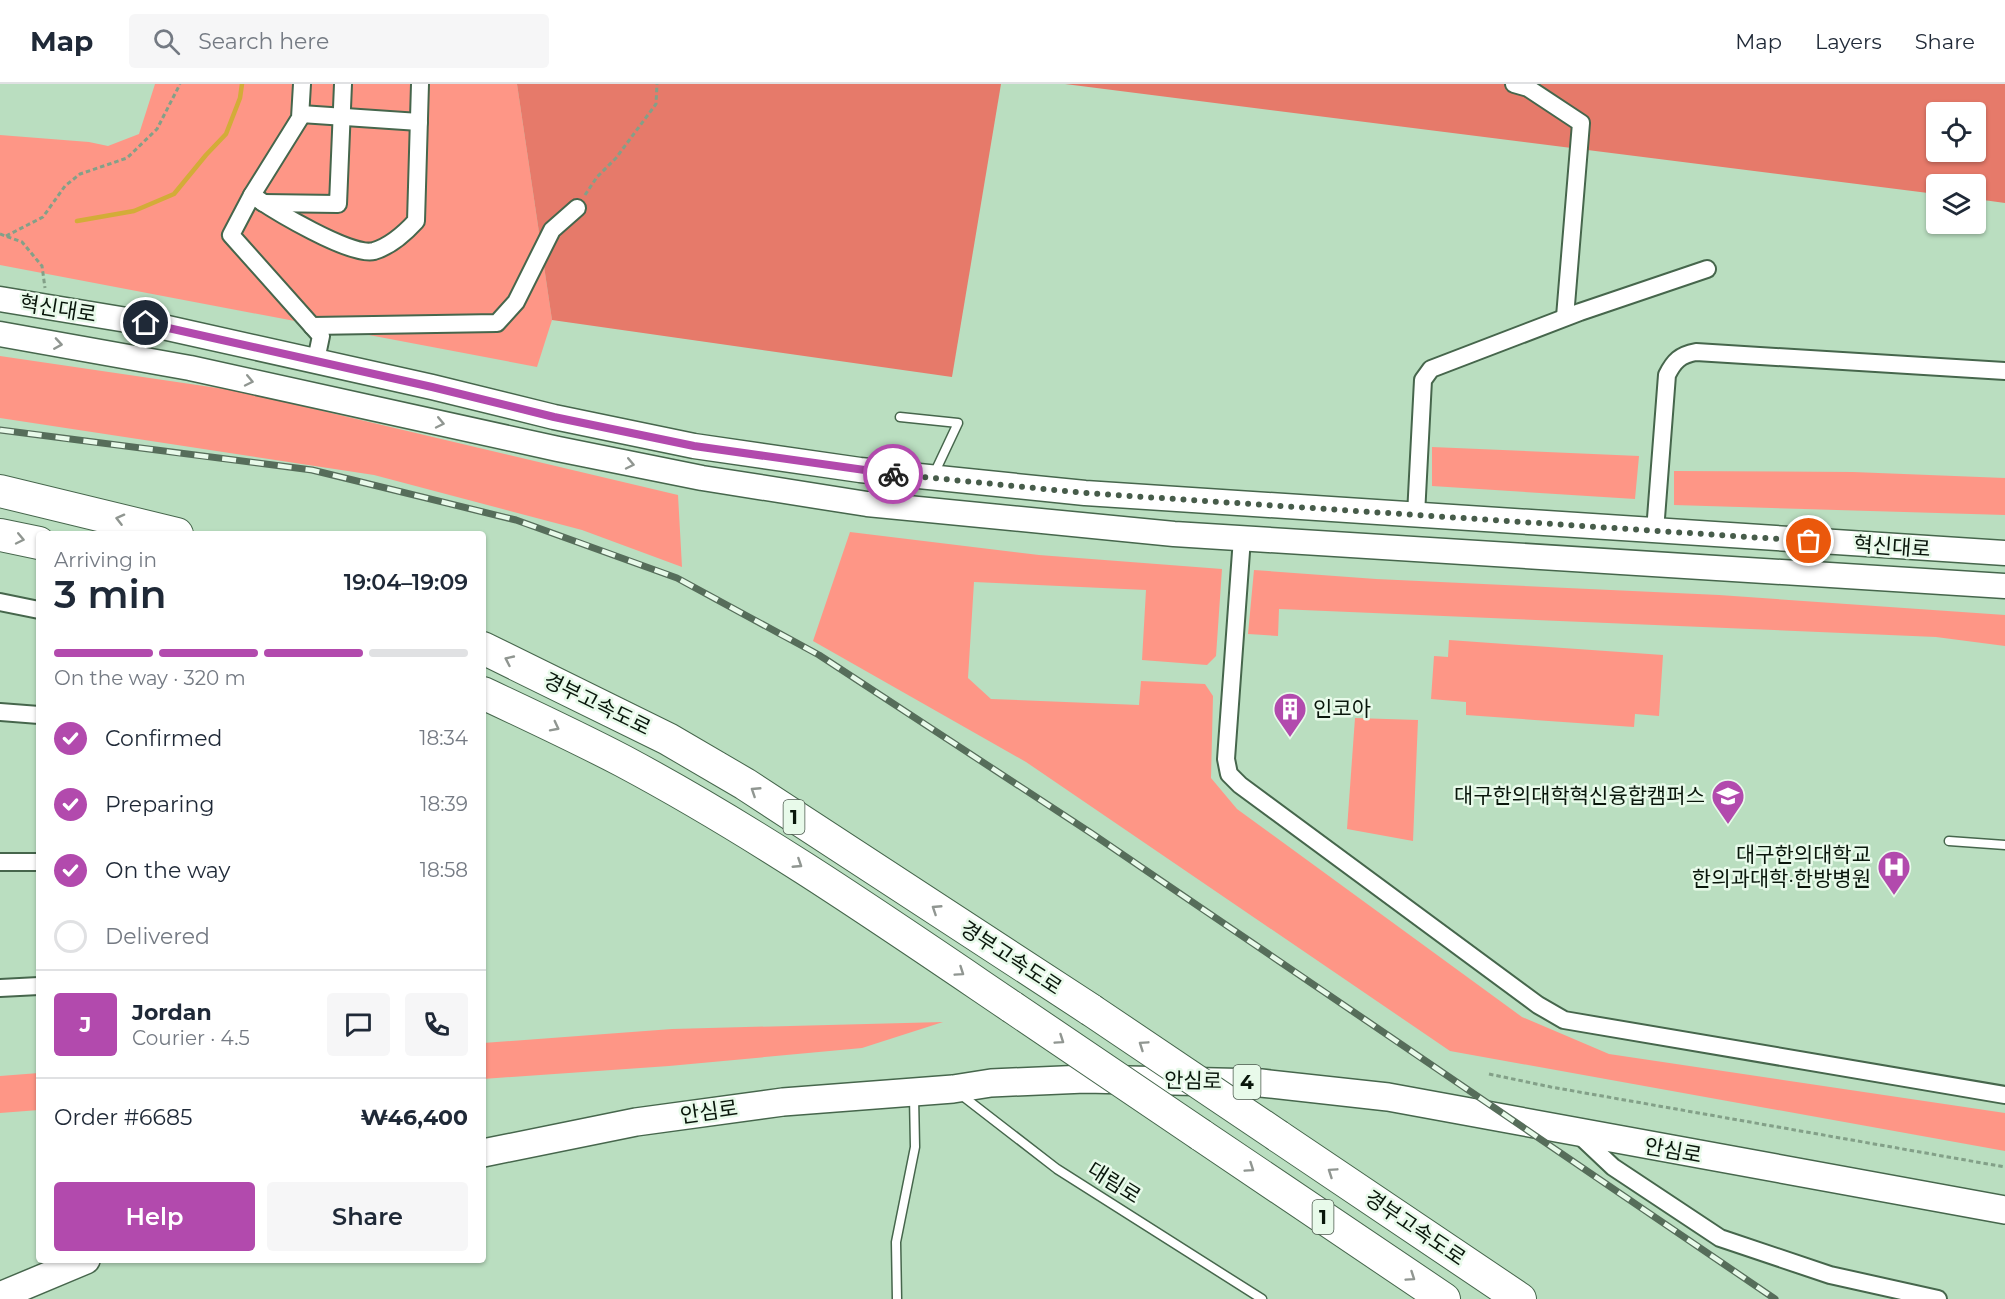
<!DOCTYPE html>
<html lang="en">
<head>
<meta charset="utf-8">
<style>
  body { margin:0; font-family:Montserrat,"Noto Sans KR",sans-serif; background:#f6f6f7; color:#1f2937; height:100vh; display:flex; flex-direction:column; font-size:22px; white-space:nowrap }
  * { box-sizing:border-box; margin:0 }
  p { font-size:20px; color:#747a83 }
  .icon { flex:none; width:33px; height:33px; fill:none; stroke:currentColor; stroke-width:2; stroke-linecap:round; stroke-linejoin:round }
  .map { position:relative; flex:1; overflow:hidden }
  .details { position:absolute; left:36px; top:447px; width:450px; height:732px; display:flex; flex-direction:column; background:#fff; border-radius:6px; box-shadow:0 2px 4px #0004 }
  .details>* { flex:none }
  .fabs { position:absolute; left:1926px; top:18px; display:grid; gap:12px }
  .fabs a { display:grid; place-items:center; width:60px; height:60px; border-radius:6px; background:#fff; box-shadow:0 2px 4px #0004; font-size:30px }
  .pin { position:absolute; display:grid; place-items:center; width:51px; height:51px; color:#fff; margin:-26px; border:3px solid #fff; border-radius:50%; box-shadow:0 2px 6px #0007 }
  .courier { position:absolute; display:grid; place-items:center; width:60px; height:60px; margin:-30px; border:4px solid #b24aad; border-radius:50%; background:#fff; color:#222; box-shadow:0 2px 8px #0007 }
  .headline em { font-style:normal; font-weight:600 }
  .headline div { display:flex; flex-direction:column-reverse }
  .headline { display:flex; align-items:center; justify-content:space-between; height:102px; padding:0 18px }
  h1 { font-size:39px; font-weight:600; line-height:45px }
  .bar { display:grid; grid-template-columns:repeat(4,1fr); gap:9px 6px; align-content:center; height:72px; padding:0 18px }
  .bar i { height:8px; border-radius:4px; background:#e0e1e3 }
  .bar .active { background:#b24aad }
  .bar p { grid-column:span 4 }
  .line { display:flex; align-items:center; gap:15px; padding:0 18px; border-top:2px solid #e0e1e3 }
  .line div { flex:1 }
  .round { display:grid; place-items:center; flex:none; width:63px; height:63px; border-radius:6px; background:#f6f6f7 }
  ol { padding:0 18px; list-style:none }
  li { display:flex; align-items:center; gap:18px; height:66px }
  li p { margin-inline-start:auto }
  li .icon { padding:6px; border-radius:50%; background:#b24aad; color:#fff; stroke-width:4 }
  li:last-child { color:#747a83 }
  li i { width:33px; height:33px; border:3px solid #e0e1e3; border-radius:50% }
  .primary-button { display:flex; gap:12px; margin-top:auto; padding:12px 18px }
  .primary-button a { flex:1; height:69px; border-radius:6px; background:#b24aad; color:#fff; font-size:24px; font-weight:600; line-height:69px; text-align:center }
  .primary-button a+a { background:#f6f6f7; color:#1f2937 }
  header { display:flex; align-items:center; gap:36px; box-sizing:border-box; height:84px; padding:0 30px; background:#fff; border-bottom:2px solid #e0e1e3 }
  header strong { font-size:28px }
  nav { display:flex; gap:33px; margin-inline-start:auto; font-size:21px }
  .search { width:420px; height:54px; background:#f6f6f7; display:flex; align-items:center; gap:15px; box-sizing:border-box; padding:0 21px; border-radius:6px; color:#747a83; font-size:22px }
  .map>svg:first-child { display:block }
  .green { fill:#fe9686 }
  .forest { fill:#e67a6a; fill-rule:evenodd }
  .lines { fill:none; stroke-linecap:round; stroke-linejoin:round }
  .stream { stroke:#d3ac38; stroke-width:4.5 }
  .lane-casing { stroke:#46664c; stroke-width:11 }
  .street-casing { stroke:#46664c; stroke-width:20 }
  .secondary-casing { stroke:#46664c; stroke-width:27 }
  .primary-casing { stroke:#46664c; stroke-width:30 }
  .highway-casing { stroke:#46664c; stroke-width:34 }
  .path { stroke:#83a088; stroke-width:3; stroke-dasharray:4.5 3; stroke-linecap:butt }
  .lane { stroke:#fff; stroke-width:8 }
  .street { stroke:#fff; stroke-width:16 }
  .secondary { stroke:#fff; stroke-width:24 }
  .primary { stroke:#fff; stroke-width:27 }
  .highway { stroke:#fff; stroke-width:32 }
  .rail-casing { stroke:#566d5a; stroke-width:7 }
  .rail { stroke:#e8faea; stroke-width:4.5; stroke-dasharray:14; stroke-linecap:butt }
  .highway-bridge-casing { stroke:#46664c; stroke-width:34; stroke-linecap:butt }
  .highway-bridge { stroke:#fff; stroke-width:32 }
  .oneway { stroke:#909691 }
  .done { stroke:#475c4a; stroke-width:6; stroke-dasharray:0 10.8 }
  .route { stroke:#b24aad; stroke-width:8 }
  .labels { text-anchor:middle; stroke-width:5; stroke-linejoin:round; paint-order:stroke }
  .shield { fill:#e8faea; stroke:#4c5a4e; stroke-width:1.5 }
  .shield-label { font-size:20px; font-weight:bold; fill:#09160b }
  .street-label { font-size:21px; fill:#09160b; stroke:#e8faea }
  .poi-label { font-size:21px; fill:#09160b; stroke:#e8faea; text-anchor:end }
</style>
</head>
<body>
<header>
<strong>Map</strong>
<div class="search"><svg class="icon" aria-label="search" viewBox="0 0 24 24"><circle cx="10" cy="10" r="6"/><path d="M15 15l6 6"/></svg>Search here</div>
<nav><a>Map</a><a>Layers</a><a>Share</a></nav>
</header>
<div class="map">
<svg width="2005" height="1215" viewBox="0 0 2005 1215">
  <rect width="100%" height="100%" fill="#badec0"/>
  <g class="green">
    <polygon points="155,0 517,0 552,236 537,283 0,181 0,51 89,58 108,62 139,50"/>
    <polygon points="0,272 238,307 678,411 682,483 582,446 374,391 0,334"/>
    <polygon points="1432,363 1639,372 1635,415 1432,402"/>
    <polygon points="1674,387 1853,388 2005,394 2005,431 1674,421"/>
    <polygon points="850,448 1039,471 1222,485 1216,572 1207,581 1142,576 1146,506 974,498 968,594 991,615 1139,621 1141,597 1205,600 1213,612 1211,694 1237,725 1522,933 1609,970 2005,1029 2005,1067 1450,967 1026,678 813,557"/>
    <polygon points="1254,486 1376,495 1719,511 2005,531 2005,562 1936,553 1279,525 1278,552 1248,550"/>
    <polygon points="1449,556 1663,571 1659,632 1635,630 1634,643 1466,631 1466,618 1431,615 1434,572 1448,573"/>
    <polygon points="1355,634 1418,636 1413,757 1347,745"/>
    <polygon points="943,938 862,964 669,982 483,995 483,959 672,945"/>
    <polygon points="39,989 39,1026 0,1029 0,992"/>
  </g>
  <g class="forest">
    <polygon points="517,0 1001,0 952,293 552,236"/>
    <path d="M 1065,0 L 2005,0 L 2005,119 L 1976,115 L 1976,100 L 1936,100 L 1936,110 ZM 1936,28 L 1976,28 L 1976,68 L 1936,68 Z"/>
  </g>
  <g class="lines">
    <polyline class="stream" points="77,137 134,127 174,110 206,71 226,50 240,14 242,0"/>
    <defs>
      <g id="lane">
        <polyline points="900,333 958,339 934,390"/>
        <polyline points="1949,757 2005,761"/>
        <polyline points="960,1010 1057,1085 1262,1215"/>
        <polyline points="897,1215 896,1158 915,1063 914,1012"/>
      </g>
      <g id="street">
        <polyline points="1514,0 1528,4 1581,39 1565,233"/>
        <polyline points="301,30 419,38"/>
        <polyline points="252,111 300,34 302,0"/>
        <polyline points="263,119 338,120 343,0"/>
        <polyline points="312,242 497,239 516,218 552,146 577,124"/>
        <path d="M 316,276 L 321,252 L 231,151 L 252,111 C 273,126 351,173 374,167 C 391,162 405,149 416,137 L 420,0"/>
        <polyline points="1416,431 1423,296 1431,285 1580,228 1707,185"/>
        <path d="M 1655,447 L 1667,291 C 1674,277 1680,271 1696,268 L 2005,287"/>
        <polyline points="1242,454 1226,675 1229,690 1240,701 1538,921 1564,936 2005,1011"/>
        <polyline points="0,518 39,526"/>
        <polyline points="0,628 39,631"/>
        <polyline points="0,778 39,778"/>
        <polyline points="0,904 39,902"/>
        <polyline points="1577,1049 1613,1083 1720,1154 1830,1191 1938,1215"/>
      </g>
      <g id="secondary">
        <polyline points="0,215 145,239 432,303 554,333 694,362 860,386 1085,409 2005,469"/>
        <polyline points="0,250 190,284 558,365 702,394 867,420 1174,450 2005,502"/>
      </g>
      <g id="primary">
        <polyline points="483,1069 636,1038 783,1018 953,1005 991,999 1085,995 1261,999 1388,1013 2005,1126"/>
        <polyline points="0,1212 86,1176"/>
      </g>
      <g id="highway">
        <polyline points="0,407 177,450"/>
        <polyline points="0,451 39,459"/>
        <polyline points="483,564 668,655 745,700 1091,926"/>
        <path d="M 483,609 C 530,631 577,653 623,677 C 758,749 885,837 1012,923"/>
        <polyline points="1201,1051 1444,1215"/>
        <polyline points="1278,1052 1520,1215"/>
      </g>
    </defs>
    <use href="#lane" class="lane-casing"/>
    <use href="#street" class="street-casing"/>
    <use href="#secondary" class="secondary-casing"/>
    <use href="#primary" class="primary-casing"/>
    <use href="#highway" class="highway-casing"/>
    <g class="path">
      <polyline points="585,111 597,93 616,74 656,20 657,0"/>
      <polyline points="0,150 22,158 42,182 45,204"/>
      <polyline points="6,152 43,133 65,102 80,90 127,74 157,45 180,0"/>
      <polyline points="1489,990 1551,1003 2005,1083"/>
    </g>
    <use href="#lane" class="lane"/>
    <use href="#street" class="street"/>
    <use href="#secondary" class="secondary"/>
    <use href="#primary" class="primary"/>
    <use href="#highway" class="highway"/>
    <defs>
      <polyline id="rail" points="0,346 312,386 516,436 677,494 819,571 1091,749 1775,1215"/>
    </defs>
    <use href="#rail" class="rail-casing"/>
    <use href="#rail" class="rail"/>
    <defs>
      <g id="highway-bridge">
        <polyline points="1012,923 1201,1051"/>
        <polyline points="1091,926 1278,1052"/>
      </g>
    </defs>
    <use href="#highway-bridge" class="highway-bridge-casing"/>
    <use href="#highway-bridge" class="highway-bridge"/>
  </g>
  <defs><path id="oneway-chevron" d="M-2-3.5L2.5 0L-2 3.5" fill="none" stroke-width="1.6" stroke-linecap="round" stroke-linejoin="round" transform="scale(1.5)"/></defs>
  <g class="oneway">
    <use href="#oneway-chevron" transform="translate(58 260) rotate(9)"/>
    <use href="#oneway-chevron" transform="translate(249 297) rotate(12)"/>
    <use href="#oneway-chevron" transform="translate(440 339) rotate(12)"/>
    <use href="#oneway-chevron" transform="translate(630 380) rotate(12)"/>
    <use href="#oneway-chevron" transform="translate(120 435) rotate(-166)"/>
    <use href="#oneway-chevron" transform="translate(20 455) rotate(12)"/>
    <use href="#oneway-chevron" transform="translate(509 576) rotate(-155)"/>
    <use href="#oneway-chevron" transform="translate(555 643) rotate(27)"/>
    <use href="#oneway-chevron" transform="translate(755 707) rotate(-147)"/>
    <use href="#oneway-chevron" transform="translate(798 780) rotate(33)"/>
    <use href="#oneway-chevron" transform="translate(936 825) rotate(-147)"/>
    <use href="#oneway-chevron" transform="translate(960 888) rotate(34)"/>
    <use href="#oneway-chevron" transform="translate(1060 956) rotate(34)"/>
    <use href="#oneway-chevron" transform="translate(1143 961) rotate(-146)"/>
    <use href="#oneway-chevron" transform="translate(1250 1084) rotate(34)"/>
    <use href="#oneway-chevron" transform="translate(1332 1088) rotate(-146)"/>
    <use href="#oneway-chevron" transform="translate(1411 1193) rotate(34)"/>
  </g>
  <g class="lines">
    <polyline class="done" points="893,390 1085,409 1809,457"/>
    <polyline class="route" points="146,239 432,303 554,333 694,362 893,390"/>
  </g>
  <defs>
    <symbol id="building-pin" viewBox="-11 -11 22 30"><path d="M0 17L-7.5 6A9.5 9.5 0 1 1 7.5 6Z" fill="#b24aad" stroke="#e8faea"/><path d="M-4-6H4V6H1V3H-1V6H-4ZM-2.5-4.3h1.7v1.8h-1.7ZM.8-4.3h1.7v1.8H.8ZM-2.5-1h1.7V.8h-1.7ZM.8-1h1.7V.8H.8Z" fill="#fff"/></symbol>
    <symbol id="university-pin" viewBox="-11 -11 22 30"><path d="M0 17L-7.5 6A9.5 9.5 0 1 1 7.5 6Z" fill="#b24aad" stroke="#e8faea"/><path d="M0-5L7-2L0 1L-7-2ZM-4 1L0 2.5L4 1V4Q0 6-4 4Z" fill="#fff"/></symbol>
    <symbol id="hospital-pin" viewBox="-11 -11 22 30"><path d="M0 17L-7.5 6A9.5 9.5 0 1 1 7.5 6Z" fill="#b24aad" stroke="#e8faea"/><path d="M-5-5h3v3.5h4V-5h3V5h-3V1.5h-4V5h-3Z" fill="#fff"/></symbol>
  </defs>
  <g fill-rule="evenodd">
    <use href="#building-pin" x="1271" y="606" width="38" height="52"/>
    <use href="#university-pin" x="1709" y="693" width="38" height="52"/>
    <use href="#hospital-pin" x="1875" y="764" width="38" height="52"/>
  </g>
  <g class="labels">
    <g class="shield">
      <rect x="783.5" y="716" width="21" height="34" rx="4.5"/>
      <rect x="1233.5" y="981" width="27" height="34" rx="4.5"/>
      <rect x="1312.5" y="1116" width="21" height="34" rx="4.5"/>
    </g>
    <g class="shield-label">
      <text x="794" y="740">1</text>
      <text x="1247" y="1005">4</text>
      <text x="1323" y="1140">1</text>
    </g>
    <g class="street-label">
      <text transform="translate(58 225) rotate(9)" y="7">혁신대로</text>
      <text transform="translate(1892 463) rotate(4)" y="7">혁신대로</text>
      <text transform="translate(597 620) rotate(26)" y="7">경부고속도로</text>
      <text transform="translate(1011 874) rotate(33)" y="7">경부고속도로</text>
      <text transform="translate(1193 997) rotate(1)" y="7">안심로</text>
      <text transform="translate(709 1028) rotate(-8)" y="7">안심로</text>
      <text transform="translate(1673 1067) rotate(10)" y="7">안심로</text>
      <text transform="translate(1114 1099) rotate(32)" y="7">대림로</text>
      <text transform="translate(1415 1144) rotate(34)" y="7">경부고속도로</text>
    </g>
    <g class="poi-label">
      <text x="1313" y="632" text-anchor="start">인코아</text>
      <text x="1705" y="719">대구한의대학혁신융합캠퍼스</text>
      <text x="1871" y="778">대구한의대학교<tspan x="1871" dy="24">한의과대학·한방병원</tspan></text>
    </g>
  </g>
</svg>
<div class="fabs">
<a><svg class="icon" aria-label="locate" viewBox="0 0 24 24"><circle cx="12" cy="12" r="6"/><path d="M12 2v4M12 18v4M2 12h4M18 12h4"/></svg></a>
<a><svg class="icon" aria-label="layers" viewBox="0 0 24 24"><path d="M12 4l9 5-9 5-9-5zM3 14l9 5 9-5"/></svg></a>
</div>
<div class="pin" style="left:1809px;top:457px;background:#ea580c"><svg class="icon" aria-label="bag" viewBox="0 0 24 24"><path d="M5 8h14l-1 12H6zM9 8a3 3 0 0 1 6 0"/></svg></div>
<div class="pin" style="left:146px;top:239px;background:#1f2937"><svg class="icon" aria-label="home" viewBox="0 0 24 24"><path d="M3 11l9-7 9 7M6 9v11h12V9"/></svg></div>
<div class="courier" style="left:893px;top:390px"><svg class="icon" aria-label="bike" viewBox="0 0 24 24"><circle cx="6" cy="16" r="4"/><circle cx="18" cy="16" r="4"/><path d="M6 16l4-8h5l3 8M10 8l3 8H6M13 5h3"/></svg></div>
<section class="details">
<div class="headline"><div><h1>3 min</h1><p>Arriving in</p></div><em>19:04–19:09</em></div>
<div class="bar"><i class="active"></i><i class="active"></i><i class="active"></i><i></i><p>On the way · 320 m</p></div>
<ol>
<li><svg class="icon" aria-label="check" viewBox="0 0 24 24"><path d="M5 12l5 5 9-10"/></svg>Confirmed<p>18:34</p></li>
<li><svg class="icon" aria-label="check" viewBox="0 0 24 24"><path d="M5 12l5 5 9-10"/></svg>Preparing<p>18:39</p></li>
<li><svg class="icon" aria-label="check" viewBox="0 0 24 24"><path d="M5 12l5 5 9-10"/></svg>On the way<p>18:58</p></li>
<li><i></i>Delivered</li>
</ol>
<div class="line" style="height:108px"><b class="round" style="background:#b24aad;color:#fff">J</b><div><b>Jordan</b><p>Courier · 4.5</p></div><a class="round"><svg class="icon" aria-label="chat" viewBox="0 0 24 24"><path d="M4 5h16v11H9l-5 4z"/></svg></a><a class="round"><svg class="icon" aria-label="phone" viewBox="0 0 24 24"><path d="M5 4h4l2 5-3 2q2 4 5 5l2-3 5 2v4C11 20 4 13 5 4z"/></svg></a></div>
<div class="line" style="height:78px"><div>Order #6685</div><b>₩46,400</b></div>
<div class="primary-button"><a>Help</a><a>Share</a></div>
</section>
</div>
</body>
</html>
